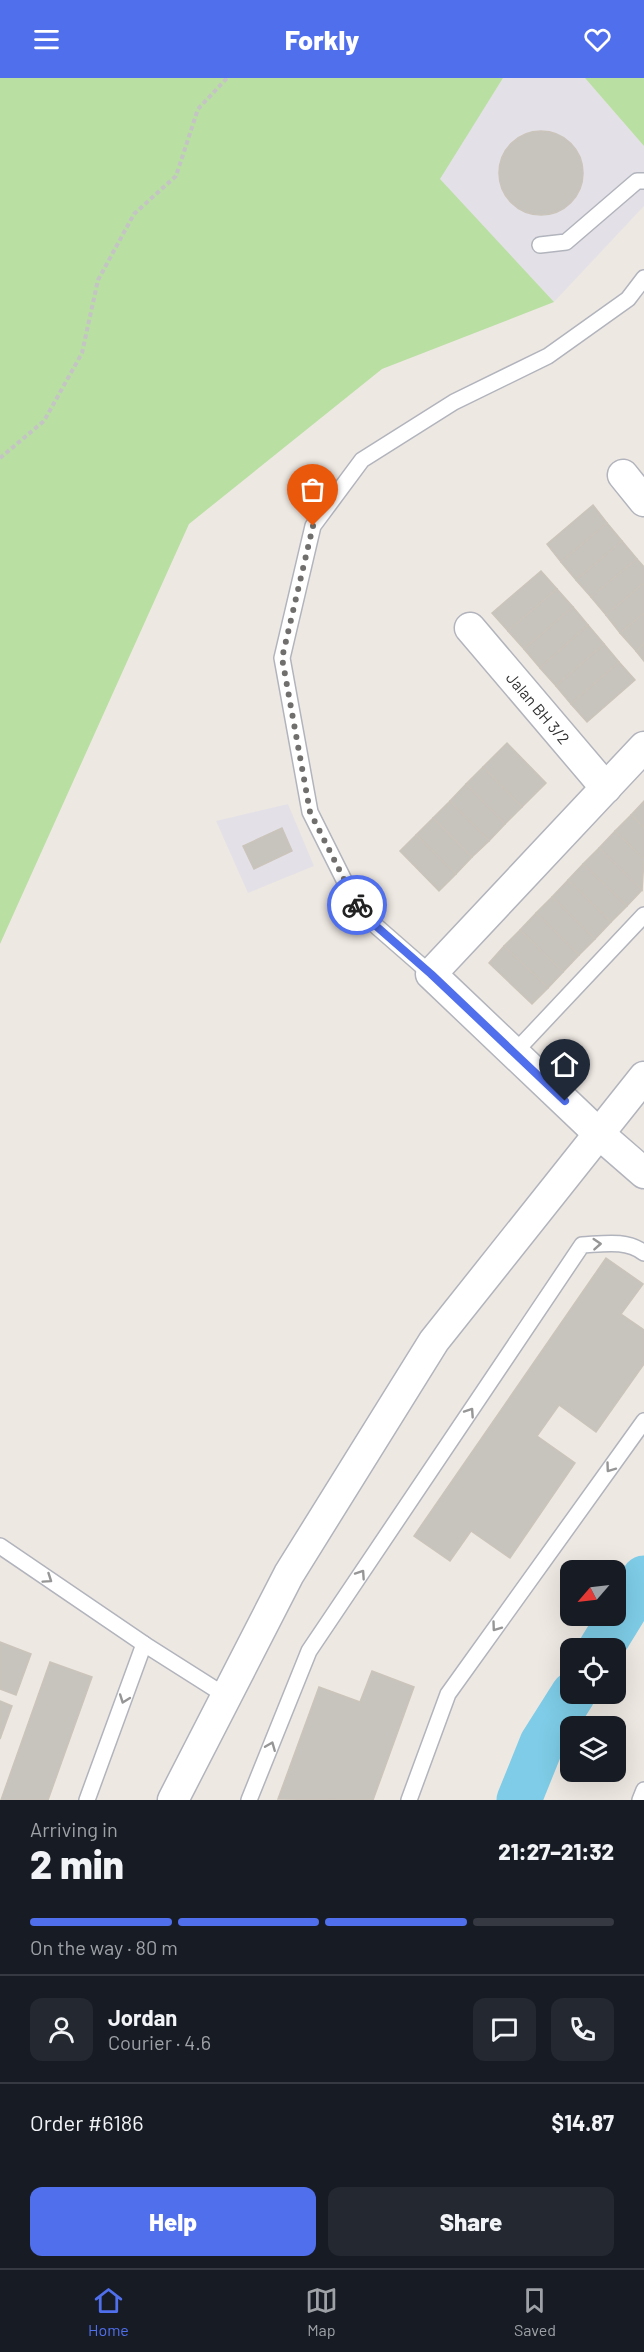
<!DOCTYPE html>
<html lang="en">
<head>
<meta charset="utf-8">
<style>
  body { margin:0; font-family:Barlow,sans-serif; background:#242831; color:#f1f3f6; height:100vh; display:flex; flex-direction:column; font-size:22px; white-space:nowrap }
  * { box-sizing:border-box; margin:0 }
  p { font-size:20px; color:#9ea1a6 }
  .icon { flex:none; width:33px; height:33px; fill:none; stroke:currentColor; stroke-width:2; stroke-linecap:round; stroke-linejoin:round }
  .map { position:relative; height:1722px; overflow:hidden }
  .sheet { display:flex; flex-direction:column; background:#171b24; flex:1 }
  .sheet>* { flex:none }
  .needle { width:39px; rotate:242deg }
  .fabs { position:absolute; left:560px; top:1482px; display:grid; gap:12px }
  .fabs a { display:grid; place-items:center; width:66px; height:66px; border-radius:12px; background:#171b24; box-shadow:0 6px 24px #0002; font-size:30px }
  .pin { position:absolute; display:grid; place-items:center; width:51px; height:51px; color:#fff; margin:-62px -26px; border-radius:50% 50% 50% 0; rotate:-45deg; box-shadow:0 0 6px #0007 }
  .pin .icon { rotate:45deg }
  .courier { position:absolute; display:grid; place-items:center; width:60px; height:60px; margin:-30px; border:4px solid #506fed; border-radius:50%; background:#fff; color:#222; box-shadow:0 2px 8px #0007 }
  .overview em { font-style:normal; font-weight:800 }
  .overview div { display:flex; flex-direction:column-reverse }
  .overview { display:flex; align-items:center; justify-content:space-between; height:102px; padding:0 30px }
  h1 { font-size:39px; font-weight:800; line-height:45px }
  .bar { display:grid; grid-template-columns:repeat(4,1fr); gap:9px 6px; align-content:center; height:72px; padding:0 30px }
  .bar i { height:8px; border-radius:4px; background:#363941 }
  .bar .active { background:#506fed }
  .bar p { grid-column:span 4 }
  .line { display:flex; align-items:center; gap:15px; padding:0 30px; border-top:2px solid #363941 }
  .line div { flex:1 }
  .round { display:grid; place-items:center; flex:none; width:63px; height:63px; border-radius:12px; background:#242831 }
  .button { display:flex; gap:12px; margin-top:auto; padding:12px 30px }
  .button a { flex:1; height:69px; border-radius:12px; background:#506fed; color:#fff; font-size:24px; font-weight:800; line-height:69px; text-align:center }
  .button a+a { background:#242831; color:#f1f3f6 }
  header { display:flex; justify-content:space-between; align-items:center; height:78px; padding:0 30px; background:#506fed; color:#fff; font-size:27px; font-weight:800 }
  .tab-bar { display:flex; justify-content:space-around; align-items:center; height:84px; border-top:2px solid #363941; background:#171b24; font-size:16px; color:#9ea1a6 }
  .tab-bar a { display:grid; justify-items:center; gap:3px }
  .tab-bar .active { color:#506fed }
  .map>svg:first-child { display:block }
  .industrial { fill:#e3e1e7 }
  .green { fill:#b9dfa3 }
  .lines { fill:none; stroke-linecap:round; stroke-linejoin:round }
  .river { stroke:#7ecce7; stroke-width:45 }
  .building { fill:#c7c3bd; stroke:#cac4bb; stroke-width:1.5 }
  .lane-casing { stroke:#b2b4bd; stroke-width:18 }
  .street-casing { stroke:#b2b4bd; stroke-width:33 }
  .path { stroke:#c4c4c4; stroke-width:4; stroke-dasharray:4.5 3; stroke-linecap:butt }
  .lane { stroke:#fff; stroke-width:15 }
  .street { stroke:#fff; stroke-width:30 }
  .oneway { stroke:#969696 }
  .done { stroke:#716f6d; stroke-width:6; stroke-dasharray:0 10.8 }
  .route { stroke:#506fed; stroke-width:8 }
  .labels { text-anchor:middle; stroke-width:6; stroke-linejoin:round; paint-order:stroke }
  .street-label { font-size:16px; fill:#2e2e2e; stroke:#fff }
</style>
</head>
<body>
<header><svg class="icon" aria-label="menu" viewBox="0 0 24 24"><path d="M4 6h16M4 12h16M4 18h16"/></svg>Forkly<svg class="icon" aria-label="heart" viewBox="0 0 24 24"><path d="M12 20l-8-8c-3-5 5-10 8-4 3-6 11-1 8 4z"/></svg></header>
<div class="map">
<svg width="644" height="1722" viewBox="0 0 644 1722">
  <rect width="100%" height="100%" fill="#eee8e2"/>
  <g class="industrial">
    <polygon points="503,0 585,0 644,68 644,128 554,224 439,101"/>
    <polygon points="288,726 314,788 248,815 216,743"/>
  </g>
  <g class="green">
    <polygon points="0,0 503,0 440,101 554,224 382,291 189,446 0,866"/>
    <polygon points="585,0 644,0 644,68"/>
  </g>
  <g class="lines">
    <g class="river">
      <polyline points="601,1570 644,1500"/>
      <polyline points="519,1722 542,1665 573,1616"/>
    </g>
  </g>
  <g class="building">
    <circle cx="541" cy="95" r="42"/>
    <polygon points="593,427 607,445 561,484 547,466"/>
    <polygon points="607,445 622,463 576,502 561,484"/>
    <polygon points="622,463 637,481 591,519 576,502"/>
    <polygon points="637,481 644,489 644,505 606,537 591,519"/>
    <polygon points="541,493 557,511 508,553 492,535"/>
    <polygon points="644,505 644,535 620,555 606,537"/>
    <polygon points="557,511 573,529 524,571 508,553"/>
    <polygon points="573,529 588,547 540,590 524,571"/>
    <polygon points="644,535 644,565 636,573 620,555"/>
    <polygon points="588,547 604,566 556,608 540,590"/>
    <polygon points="644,565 644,583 636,573"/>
    <polygon points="604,566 619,584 571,626 556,608"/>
    <polygon points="619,584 635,602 587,644 571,626"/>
    <polygon points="507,665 546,705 522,729 483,689"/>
    <polygon points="483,689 522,729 505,746 466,706"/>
    <polygon points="466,706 505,746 489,763 450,723"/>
    <polygon points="450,723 489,763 472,779 433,740"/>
    <polygon points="644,723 644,750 631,737"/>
    <polygon points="631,737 644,750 644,781 615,753"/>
    <polygon points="433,740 472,779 456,796 416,757"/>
    <polygon points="282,750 292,773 254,791 243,768"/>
    <polygon points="615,753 644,781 642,812 599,770"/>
    <polygon points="416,757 456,796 439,813 400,773"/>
    <polygon points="599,770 642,812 627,828 583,786"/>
    <polygon points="583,786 627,828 611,844 568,802"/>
    <polygon points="568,802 611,844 595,861 552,819"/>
    <polygon points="552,819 595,861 579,877 536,835"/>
    <polygon points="536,835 579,877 563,894 520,852"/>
    <polygon points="520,852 563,894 548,910 504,868"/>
    <polygon points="504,868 548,910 532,926 489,885"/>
    <polygon points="606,1180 643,1206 621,1236 644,1252 644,1286 596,1354 559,1327 537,1358 575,1385 510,1480 471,1453 450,1483 414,1458"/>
    <polygon points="0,1564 31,1576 16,1617 0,1611"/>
    <polygon points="50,1584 92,1599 48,1722 1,1722"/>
    <polygon points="372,1593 414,1609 373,1722 278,1721 319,1609 360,1624"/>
    <polygon points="0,1623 12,1628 0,1661"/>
  </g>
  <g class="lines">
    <defs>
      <g id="lane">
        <polyline points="540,167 566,164 637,103 644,103"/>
        <polyline points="431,896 360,834 310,734 282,580 313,448 362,382 454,324 548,278 628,221 644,200"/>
        <polyline points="514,975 644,837"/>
        <polyline points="0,1468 144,1566 226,1618"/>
        <polyline points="87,1722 144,1566"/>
        <path d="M 249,1722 L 309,1573 L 582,1167 C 602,1166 627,1161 644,1175"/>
        <polyline points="409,1722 448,1616 644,1343"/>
        <polyline points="640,1722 644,1712"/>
      </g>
      <g id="street">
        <polyline points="623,397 644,423"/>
        <polyline points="470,550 606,710"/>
        <polyline points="644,669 431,896 598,1055 644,1095"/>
        <polyline points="173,1722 289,1496 434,1263 644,999"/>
      </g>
    </defs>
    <use href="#lane" class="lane-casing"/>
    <use href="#street" class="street-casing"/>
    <polyline class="path" points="0,380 44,343 82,275 98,202 134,136 176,98 198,31 227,0"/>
    <use href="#lane" class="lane"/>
    <use href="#street" class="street"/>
  </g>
  <defs><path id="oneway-chevron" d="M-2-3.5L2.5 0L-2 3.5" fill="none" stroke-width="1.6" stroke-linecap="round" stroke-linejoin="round" transform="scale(1.5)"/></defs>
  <g class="oneway">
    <use href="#oneway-chevron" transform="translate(597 1166) rotate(-4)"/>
    <use href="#oneway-chevron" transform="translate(470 1334) rotate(-56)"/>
    <use href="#oneway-chevron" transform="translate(610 1390) rotate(126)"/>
    <use href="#oneway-chevron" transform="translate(361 1496) rotate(-56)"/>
    <use href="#oneway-chevron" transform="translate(48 1501) rotate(34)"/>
    <use href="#oneway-chevron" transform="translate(496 1549) rotate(126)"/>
    <use href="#oneway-chevron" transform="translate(124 1621) rotate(110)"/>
    <use href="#oneway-chevron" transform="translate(271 1668) rotate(-68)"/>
  </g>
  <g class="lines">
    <polyline class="done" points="313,448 282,580 310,734 357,827"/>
    <polyline class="route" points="357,827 360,834 431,896 565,1023"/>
  </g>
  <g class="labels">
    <g class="street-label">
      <text transform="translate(538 630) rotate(50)" y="6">Jalan BH 3/2</text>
    </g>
  </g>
</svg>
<div class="fabs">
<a><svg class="needle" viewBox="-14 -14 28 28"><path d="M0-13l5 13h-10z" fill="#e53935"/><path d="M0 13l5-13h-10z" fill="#9ea1a6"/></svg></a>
<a><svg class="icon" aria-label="locate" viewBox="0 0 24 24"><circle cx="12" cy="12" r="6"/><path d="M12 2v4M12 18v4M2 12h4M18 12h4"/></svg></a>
<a><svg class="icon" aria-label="layers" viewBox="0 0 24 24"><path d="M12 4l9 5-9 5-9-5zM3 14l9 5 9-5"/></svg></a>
</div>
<div class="pin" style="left:313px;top:448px;background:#ea580c"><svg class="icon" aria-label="bag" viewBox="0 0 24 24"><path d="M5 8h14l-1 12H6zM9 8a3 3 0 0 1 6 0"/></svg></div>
<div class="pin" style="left:565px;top:1023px;background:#1f2937"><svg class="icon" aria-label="home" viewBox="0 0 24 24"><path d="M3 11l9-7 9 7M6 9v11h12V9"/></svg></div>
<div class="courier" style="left:357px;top:827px"><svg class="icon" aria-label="bike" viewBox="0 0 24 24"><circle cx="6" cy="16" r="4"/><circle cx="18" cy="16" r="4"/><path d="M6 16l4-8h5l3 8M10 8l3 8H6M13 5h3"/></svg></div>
</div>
<section class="sheet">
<div class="overview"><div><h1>2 min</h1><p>Arriving in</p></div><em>21:27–21:32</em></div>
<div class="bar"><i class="active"></i><i class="active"></i><i class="active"></i><i></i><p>On the way · 80 m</p></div>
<div class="line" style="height:108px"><a class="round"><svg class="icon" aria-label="person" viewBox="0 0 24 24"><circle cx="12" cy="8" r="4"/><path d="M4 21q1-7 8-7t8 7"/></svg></a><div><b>Jordan</b><p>Courier · 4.6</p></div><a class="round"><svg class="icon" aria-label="chat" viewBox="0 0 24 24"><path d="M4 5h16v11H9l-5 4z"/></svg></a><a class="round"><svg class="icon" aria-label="phone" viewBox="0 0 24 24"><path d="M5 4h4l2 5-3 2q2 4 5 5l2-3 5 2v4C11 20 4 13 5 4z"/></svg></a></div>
<div class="line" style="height:78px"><div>Order #6186</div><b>$14.87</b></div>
<div class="button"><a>Help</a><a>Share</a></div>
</section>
<nav class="tab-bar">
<a class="active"><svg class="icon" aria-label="home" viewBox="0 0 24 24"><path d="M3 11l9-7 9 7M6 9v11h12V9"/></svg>Home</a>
<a><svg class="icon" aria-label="map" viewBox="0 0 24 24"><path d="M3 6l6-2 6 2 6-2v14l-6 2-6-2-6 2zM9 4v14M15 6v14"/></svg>Map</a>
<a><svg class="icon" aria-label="saved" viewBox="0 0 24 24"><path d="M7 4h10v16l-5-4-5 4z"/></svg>Saved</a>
</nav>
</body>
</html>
